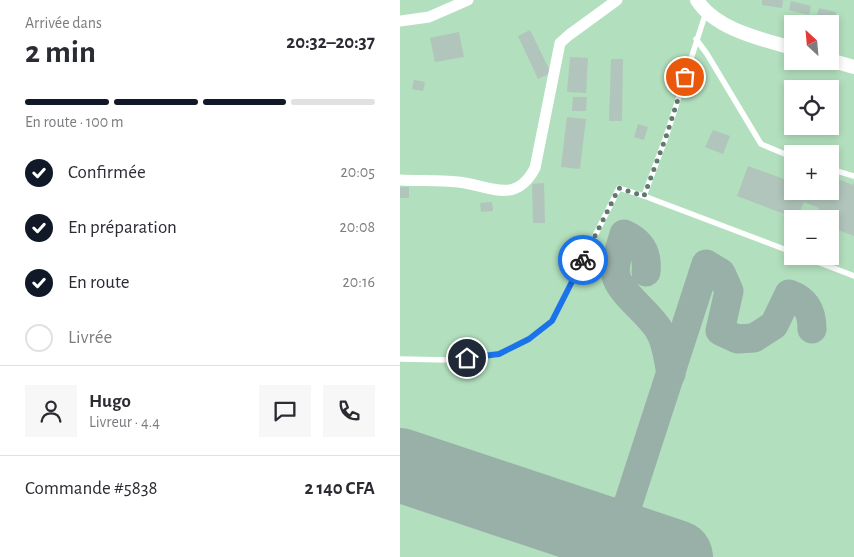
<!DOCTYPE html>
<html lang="fr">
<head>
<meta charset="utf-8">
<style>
  body { margin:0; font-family:"Alegreya Sans",sans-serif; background:#f7f7f7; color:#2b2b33; height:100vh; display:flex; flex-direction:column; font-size:19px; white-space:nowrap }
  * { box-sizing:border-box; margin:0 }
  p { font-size:16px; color:#7c7c81 }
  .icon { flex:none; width:28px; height:28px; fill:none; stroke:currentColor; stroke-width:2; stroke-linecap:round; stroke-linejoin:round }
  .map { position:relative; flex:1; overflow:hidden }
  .drawer { display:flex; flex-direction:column; background:#fff; width:400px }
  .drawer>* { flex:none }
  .needle { width:32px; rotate:334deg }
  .tools { position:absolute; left:384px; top:15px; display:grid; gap:10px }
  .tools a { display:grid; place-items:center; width:55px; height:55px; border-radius:0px; background:#fff; box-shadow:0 2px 8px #0003; font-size:25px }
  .pin { position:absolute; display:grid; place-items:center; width:42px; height:42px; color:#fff; margin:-21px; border:2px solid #fff; border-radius:50%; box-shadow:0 1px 5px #0007 }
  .courier { position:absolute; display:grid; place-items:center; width:50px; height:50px; margin:-25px; border:4px solid #1a73e8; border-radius:50%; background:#fff; color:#222; box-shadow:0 1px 6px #0007 }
  .headline em { font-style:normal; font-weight:700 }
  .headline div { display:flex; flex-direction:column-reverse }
  .headline { display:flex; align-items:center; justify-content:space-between; height:85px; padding:0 25px }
  h1 { font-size:32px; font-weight:700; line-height:38px }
  .bar { display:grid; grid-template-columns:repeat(4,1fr); gap:8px 5px; align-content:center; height:60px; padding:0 25px }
  .bar i { height:6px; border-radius:4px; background:#e1e1e2 }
  .bar .on { background:#111827 }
  .bar p { grid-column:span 4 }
  .line { display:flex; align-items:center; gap:12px; padding:0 25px; border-top:1px solid #e1e1e2 }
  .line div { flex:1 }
  .round { display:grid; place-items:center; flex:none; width:52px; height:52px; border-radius:0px; background:#f7f7f7 }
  ol { padding:0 25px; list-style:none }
  li { display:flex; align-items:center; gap:15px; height:55px }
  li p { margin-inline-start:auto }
  li .icon { padding:5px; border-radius:50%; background:#111827; color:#fff; stroke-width:4 }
  li:last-child { color:#7c7c81 }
  li i { width:28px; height:28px; border:2px solid #e1e1e2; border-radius:50% }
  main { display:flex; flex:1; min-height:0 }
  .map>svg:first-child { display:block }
  .green { fill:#b2dfbd; fill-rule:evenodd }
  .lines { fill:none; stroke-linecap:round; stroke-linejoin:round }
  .taxiway { stroke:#99b0a8; stroke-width:29 }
  .runway { stroke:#99b0a8; stroke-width:74 }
  .building { fill:#b1c5bc }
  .service { stroke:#fff; stroke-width:5.5 }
  .minor { stroke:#fff; stroke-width:11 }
  .tertiary { stroke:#fff; stroke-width:14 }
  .done { stroke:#5f7870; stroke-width:5; stroke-dasharray:0 9 }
  .route { stroke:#1a73e8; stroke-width:6 }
</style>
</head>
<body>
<main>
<section class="drawer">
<div class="headline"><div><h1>2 min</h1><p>Arrivée dans</p></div><em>20:32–20:37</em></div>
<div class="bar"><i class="on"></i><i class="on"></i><i class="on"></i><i></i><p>En route · 100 m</p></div>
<ol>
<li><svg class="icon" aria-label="check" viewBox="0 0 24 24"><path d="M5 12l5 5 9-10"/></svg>Confirmée<p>20:05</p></li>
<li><svg class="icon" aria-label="check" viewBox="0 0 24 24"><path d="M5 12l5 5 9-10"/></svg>En préparation<p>20:08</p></li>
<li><svg class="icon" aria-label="check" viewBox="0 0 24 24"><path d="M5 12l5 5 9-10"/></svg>En route<p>20:16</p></li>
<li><i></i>Livrée</li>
</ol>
<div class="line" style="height:90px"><a class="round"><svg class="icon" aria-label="person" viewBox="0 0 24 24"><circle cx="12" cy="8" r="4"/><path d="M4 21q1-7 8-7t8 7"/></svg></a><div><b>Hugo</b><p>Livreur · 4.4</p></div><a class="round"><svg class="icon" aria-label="chat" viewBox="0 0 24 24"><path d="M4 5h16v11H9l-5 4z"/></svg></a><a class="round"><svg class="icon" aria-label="phone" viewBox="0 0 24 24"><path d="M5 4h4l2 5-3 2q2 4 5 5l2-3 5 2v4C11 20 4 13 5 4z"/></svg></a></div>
<div class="line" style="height:65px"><div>Commande #5838</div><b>2 140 CFA</b></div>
</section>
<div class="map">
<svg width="454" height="557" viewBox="0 0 454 557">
  <rect width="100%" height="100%" fill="#dceae4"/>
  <path class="green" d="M 0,0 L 454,0 L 454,557 L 0,557 ZM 392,24 L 430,24 L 430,61 L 392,61 ZM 392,89 L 430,89 L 430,126 L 392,126 ZM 392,154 L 430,154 L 430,191 L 392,191 ZM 392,219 L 430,219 L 430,256 L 392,256 Z"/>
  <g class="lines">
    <g class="taxiway">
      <path d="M 246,272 C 248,253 242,242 224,234 C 221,246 213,263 216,276 C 220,293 249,313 259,330 C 267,343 268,359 271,374"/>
      <polyline points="184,526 203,520 227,507"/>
      <path d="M 248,548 L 231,520 L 227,507 L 306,264 L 321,273 L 329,291 L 320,331 L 337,339 L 354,338 L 374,325 L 389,294 C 406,300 412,312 412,329"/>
    </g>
    <polyline class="runway" points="0,465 276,557"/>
  </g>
  <g class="building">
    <polygon points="362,0 383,0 382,8 362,5"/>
    <polygon points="391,1 411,6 409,15 389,10"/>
    <polygon points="419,8 436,12 434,22 416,18"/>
    <polygon points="130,30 151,73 138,79 118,36"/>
    <polygon points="59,32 64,57 35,62 30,38"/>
    <polygon points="170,57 188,58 186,93 167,92"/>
    <polygon points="211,59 223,59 222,121 209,121"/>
    <polygon points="14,80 25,82 23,91 12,89"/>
    <polygon points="173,97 187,97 186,111 172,111"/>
    <polygon points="167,117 186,119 180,169 161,167"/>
    <polygon points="238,124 248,127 244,140 234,137"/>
    <polygon points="313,130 330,136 323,154 305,147"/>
    <polygon points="348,166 392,182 392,191 430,191 430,184 432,185 435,178 453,185 454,181 454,236 430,227 430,219 415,219 419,208 404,202 397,219 337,196"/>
    <polygon points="144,183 145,223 133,223 132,184"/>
    <rect x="0" y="187" width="9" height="11"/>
    <polygon points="92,202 93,211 81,212 80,203"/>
  </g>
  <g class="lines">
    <g class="service">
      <polyline points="296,39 307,54 361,144 392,157"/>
      <polyline points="430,169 454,176"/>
      <polyline points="244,196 392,252"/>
      <polyline points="402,256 454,276"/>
      <polyline points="0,359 51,360 99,354 129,339 152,321 219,188 244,196 266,137 306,12"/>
    </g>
    <g class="minor">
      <polyline points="0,21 29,17 68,0"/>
      <path d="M 0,180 C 19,181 39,180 58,182 C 89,185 115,206 135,168 L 160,43 L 169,35 L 217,0"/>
    </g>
    <g class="tertiary">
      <path d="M 297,0 C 315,29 361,39 392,48"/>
      <polyline points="430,60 454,67"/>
    </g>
  </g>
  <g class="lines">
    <polyline class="done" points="183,260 219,188 244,196 266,137 285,77"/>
    <polyline class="route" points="67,358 99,354 129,339 152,321 183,260"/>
  </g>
</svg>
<div class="tools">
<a><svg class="needle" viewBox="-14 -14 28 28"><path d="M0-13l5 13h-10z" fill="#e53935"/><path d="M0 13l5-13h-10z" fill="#7c7c81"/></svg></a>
<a><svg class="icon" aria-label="locate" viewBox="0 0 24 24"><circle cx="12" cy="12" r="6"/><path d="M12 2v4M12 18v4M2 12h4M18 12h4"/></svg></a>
<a>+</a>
<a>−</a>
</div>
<div class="pin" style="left:285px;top:77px;background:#ea580c"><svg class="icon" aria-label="bag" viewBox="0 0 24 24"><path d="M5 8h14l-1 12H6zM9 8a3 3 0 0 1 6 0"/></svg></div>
<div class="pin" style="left:67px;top:358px;background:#1f2937"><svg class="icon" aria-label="home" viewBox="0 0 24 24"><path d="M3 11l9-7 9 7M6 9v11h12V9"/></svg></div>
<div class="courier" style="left:183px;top:260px"><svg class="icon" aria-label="bike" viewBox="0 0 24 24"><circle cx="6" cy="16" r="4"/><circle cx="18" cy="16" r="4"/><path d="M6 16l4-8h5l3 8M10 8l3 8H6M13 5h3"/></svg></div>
</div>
</main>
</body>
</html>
